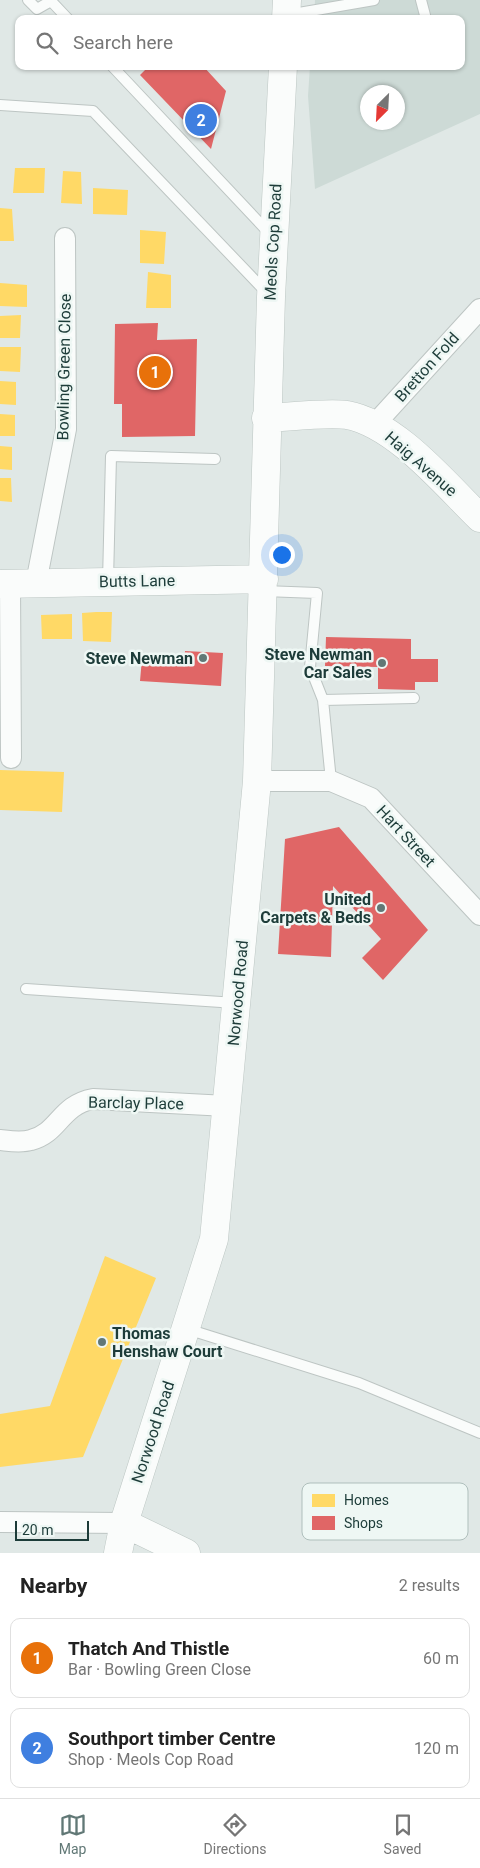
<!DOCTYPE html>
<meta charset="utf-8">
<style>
body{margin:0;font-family:Roboto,sans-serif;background:#f6f6f6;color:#222}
.compass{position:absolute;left:360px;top:85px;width:45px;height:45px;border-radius:50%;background:#fff;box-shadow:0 1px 4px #0004;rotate:204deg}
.scale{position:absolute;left:15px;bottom:12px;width:74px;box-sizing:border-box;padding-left:5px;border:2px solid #1d3c39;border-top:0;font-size:14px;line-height:18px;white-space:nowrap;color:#1d3c39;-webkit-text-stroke:4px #eef7f4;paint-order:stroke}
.you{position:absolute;left:281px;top:554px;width:18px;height:18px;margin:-12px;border:4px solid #fff;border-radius:50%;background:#1a73e8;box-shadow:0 0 0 8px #1a73e833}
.badge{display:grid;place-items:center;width:32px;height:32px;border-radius:50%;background:#617876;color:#fff;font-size:16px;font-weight:700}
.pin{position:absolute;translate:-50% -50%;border:2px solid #fff;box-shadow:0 1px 5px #0006}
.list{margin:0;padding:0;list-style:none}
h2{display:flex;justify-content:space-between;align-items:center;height:65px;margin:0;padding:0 20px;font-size:21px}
h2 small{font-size:16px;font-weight:400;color:#767676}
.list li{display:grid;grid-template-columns:32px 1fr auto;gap:15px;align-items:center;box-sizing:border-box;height:80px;margin:0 10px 10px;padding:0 10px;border:1px solid #e0e0e0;border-radius:10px}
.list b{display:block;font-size:19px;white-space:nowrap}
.list p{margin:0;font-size:16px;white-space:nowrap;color:#767676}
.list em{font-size:16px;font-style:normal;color:#767676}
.icon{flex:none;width:28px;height:28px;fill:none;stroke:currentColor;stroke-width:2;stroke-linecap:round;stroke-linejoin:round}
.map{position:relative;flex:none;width:480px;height:1553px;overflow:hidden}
.search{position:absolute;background:#fff;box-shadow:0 1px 4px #0004;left:15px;right:15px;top:15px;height:55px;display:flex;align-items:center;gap:12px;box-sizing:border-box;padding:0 18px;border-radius:10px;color:#767676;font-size:19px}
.sheet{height:245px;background:#fff}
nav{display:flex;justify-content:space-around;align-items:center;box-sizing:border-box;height:70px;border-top:1px solid #e0e0e0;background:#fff;font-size:14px;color:#767676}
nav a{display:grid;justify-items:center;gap:2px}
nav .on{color:#617876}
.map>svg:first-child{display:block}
</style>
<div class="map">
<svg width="480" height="1553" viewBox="0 0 480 1553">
<rect width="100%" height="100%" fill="#e0e8e6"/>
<path fill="#cddad6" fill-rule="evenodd" d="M315,0H480V114L315,189L308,96L310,66H461V19H314ZM368,92H398V122H368Z"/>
<path fill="#ffd966" d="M15,168H45L44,193H13Z
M63,171L81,172L82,204L61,203Z
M93,188L128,190L127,215L93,214Z
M0,208L12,209L14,241H0Z
M140,230L166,232L164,264L140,263Z
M148,272L171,275V308H146Z
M0,283L27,285V307L0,306Z
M21,315L20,338H0V316Z
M0,347H21L20,372L0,371Z
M0,381L16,382V405L0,404Z
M0,414L15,415V436H0Z
M0,446L12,447V470L0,469Z
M0,478H11L12,502L0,501Z
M96,612H112L111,642L83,641L82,613Z
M72,614V639H42L41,615Z
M0,770L64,772L62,812L0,810Z
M105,1256L156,1278L83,1457L0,1467V1414L50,1406Z"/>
<path fill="#e06666" d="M149,66H203L226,91L211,149L140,75Z
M158,323L157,340L197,339L195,436L122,437V404H114L115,324Z
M326,637L411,639V659H438V682H415V690L378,689V667L325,666Z
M185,651L223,653L221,686L140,681L142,658L184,661Z
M339,827L428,930L383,980L362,958L381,939L333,886L331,957L278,954L285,839Z"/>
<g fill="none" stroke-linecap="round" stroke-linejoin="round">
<g stroke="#bdc5c3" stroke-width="12">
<path id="lane" d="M28,0L37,9L51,1L68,19
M421,0L426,19
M287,15L374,0
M112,66L271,235
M0,105L93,111L267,293
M108,581L111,456L215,459
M264,591L317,593L310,667L323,700
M331,781L323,700L414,698
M26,989L236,1003
M187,1329L359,1383L480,1433"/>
</g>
<g stroke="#bdc5c3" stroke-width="22">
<path id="street" d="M375,424L480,309
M10,583L11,758
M36,583L66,429L65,238
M257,781H331L371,798L480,915
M0,1140C10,1141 21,1143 31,1140C59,1133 60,1105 93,1099L227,1106
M0,1522L124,1523"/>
</g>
<g stroke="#bcc6c3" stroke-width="29">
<path id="secondary" d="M286,19L287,0
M266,418C288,417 328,412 347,415C396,424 445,484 480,518
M0,584L264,579
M124,1523L186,1553
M118,1553L124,1523L214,1239L257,781L271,297L283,66"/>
</g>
<use href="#lane" stroke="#fafcfb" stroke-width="10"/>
<use href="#street" stroke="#fafcfb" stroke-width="20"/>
<use href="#secondary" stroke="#fafcfb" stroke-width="28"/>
</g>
<g fill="#617876" stroke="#eef7f4" stroke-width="2">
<circle cx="203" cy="658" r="5"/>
<circle cx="382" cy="663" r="5"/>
<circle cx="381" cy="908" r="5"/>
<circle cx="102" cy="1342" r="5"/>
</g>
<g text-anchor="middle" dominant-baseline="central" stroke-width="5" stroke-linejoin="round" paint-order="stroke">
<g font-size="16" fill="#1d3c39" stroke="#eef7f4">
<text transform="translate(273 242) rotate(-87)">Meols Cop Road</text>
<text transform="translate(64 367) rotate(-89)">Bowling Green Close</text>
<text transform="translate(427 367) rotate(-48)">Bretton Fold</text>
<text transform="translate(421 464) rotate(41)">Haig Avenue</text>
<text transform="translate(137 581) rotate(-1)">Butts Lane</text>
<text transform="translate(406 836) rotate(47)">Hart Street</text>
<text transform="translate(238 993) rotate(-85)">Norwood Road</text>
<text transform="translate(136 1103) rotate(1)">Barclay Place</text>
<text transform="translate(153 1432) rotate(-72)">Norwood Road</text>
</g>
<g font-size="16" font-weight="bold" fill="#1d3c39" stroke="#eef7f4" text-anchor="end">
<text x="372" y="654">Steve Newman<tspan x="372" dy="18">Car Sales</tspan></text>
<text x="193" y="658">Steve Newman</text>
<text x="371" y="899">United<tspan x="371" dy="18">Carpets &amp; Beds</tspan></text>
<text x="112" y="1333" text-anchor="start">Thomas<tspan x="112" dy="18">Henshaw Court</tspan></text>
</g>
</g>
<rect x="302" y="1483" width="166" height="57" rx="8" fill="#eef7f4" stroke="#afbfbc" stroke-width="1"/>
<rect x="312" y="1494" width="23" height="13" fill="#ffd966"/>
<rect x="312" y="1516" width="23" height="14" fill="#e06666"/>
<g font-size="14" fill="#1d3c39">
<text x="344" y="1505">Homes</text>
<text x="344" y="1528">Shops</text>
</g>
</svg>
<svg class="compass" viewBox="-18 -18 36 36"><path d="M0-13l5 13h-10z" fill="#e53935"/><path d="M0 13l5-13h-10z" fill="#767676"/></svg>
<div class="scale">20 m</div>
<div class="you"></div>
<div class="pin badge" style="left:155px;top:372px;background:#e8710a">1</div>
<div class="pin badge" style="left:201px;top:120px;background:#3f7fe0">2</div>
<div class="search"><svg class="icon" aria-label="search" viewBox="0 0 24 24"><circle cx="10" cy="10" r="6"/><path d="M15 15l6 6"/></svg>Search here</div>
</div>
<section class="sheet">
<h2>Nearby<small>2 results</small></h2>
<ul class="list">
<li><span class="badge" style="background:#e8710a">1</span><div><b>Thatch And Thistle</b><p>Bar · Bowling Green Close</p></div><em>60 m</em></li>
<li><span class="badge" style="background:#3f7fe0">2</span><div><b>Southport timber Centre</b><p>Shop · Meols Cop Road</p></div><em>120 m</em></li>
</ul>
</section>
<nav>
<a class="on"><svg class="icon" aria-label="map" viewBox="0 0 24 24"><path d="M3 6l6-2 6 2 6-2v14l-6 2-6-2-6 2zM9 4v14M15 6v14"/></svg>Map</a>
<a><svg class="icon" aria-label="directions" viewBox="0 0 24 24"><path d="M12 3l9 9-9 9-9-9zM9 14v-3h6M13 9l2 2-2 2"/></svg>Directions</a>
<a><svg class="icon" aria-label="saved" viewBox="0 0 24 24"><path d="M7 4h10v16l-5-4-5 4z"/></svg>Saved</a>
</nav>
